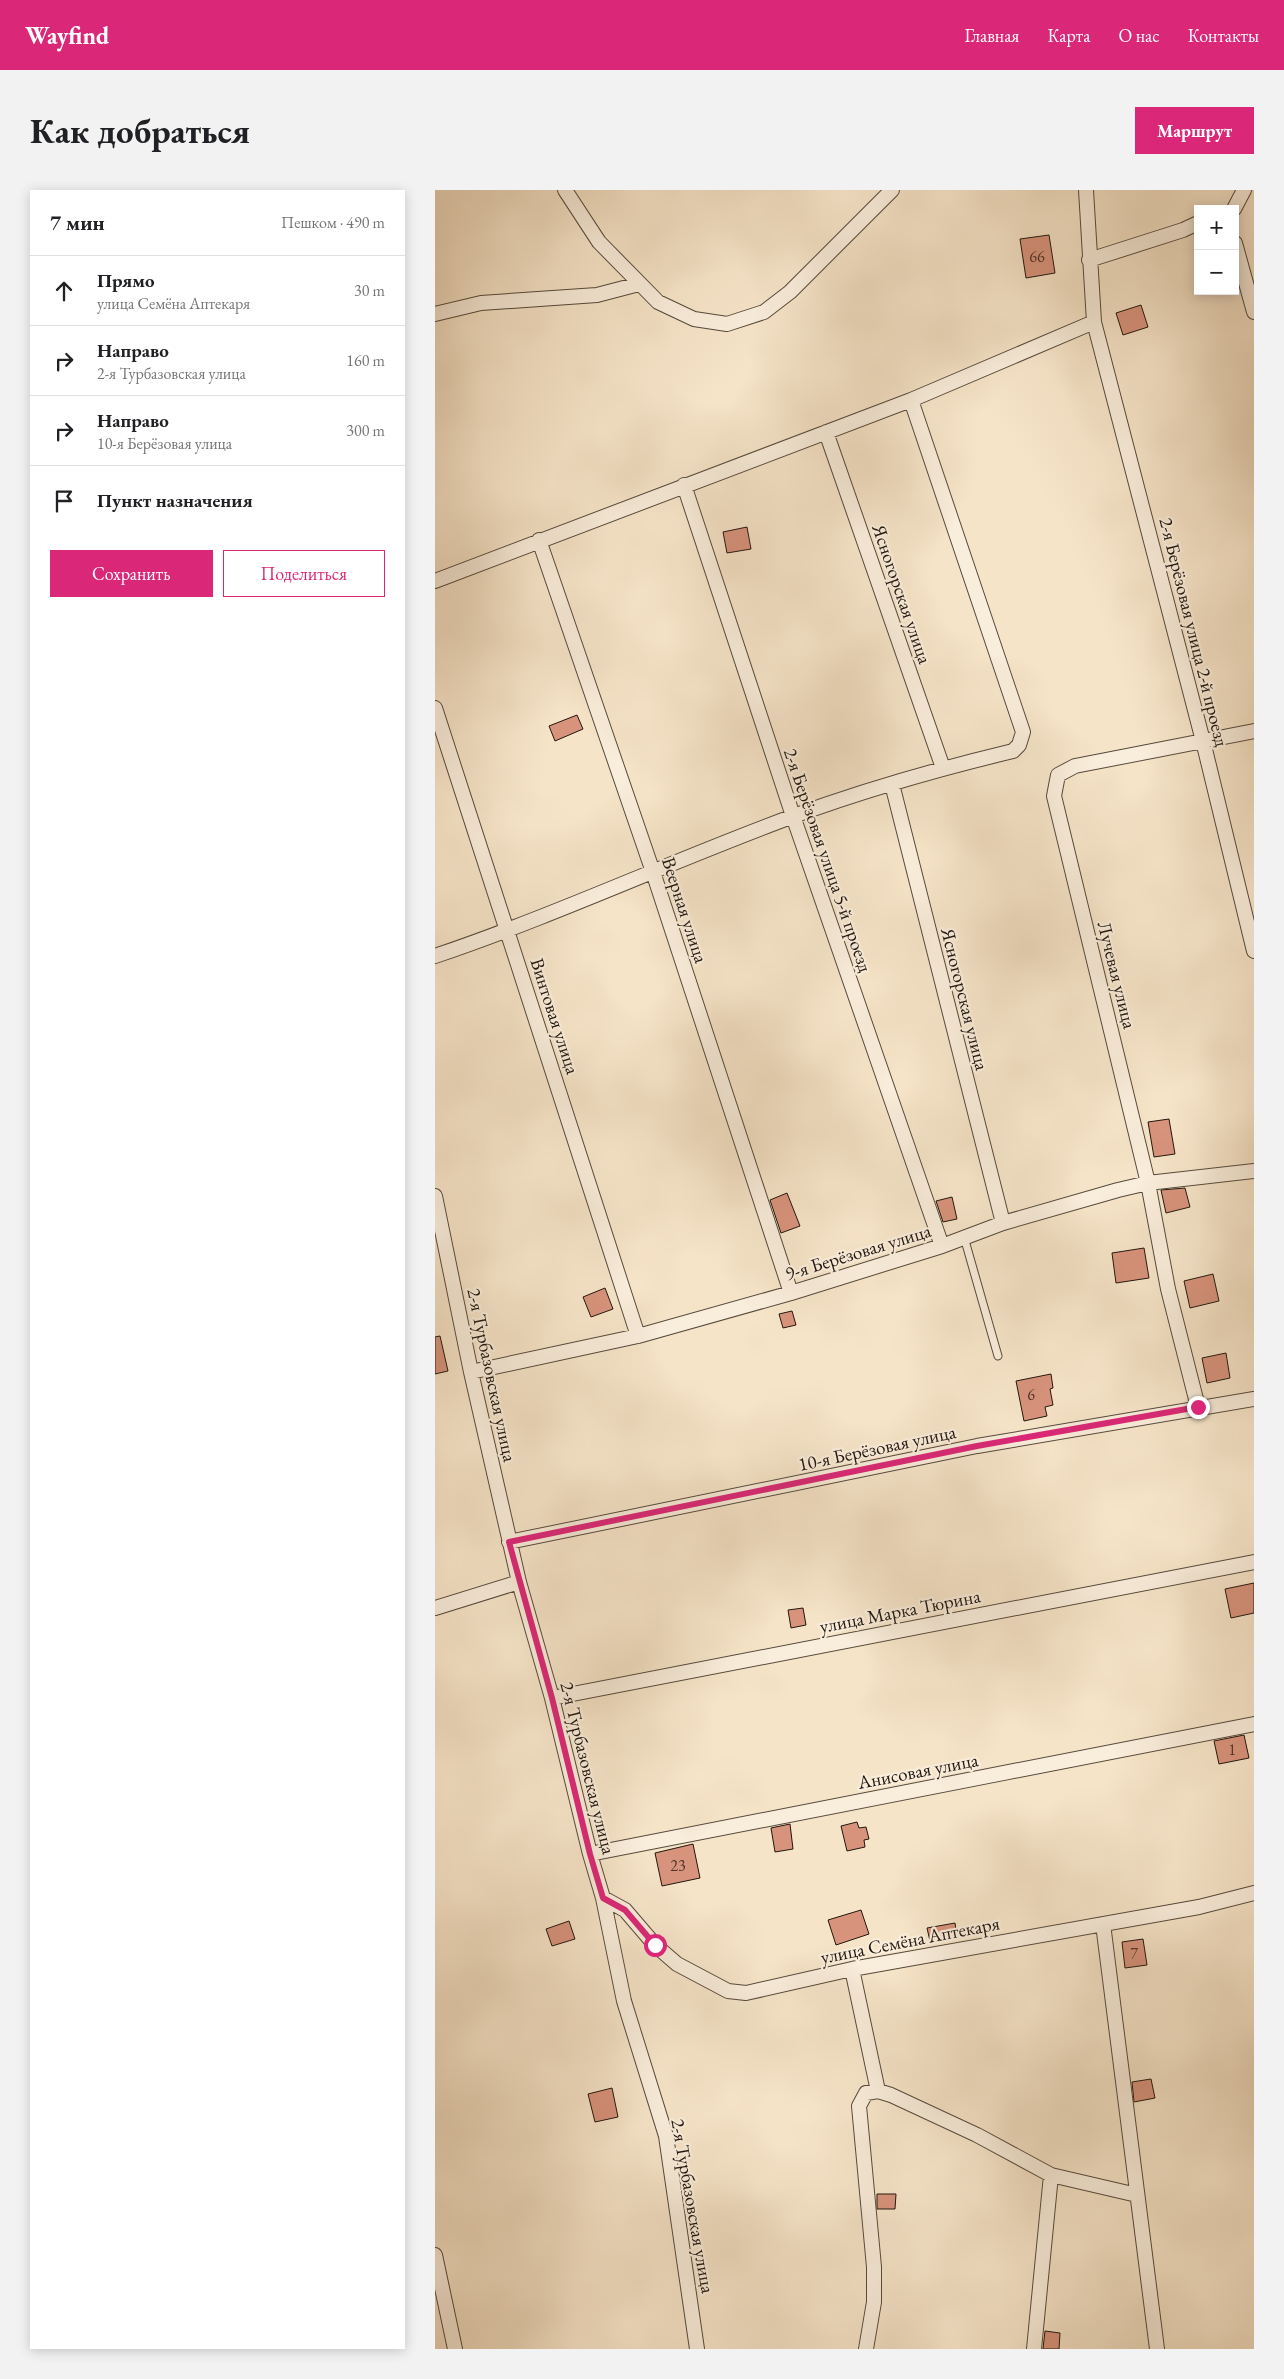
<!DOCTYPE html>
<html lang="ru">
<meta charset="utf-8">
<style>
body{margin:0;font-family:"EB Garamond",serif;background:#f2f2f2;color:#202124}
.controls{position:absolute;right:15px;top:15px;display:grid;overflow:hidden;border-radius:0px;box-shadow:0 2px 12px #0003}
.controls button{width:45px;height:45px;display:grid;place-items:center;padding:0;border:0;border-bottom:1px solid #e0e0e0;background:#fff;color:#202124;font:25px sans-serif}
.stop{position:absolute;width:15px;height:15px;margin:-11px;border:4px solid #db2777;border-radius:50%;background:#fff}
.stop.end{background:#db2777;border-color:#fff;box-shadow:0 1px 5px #0008}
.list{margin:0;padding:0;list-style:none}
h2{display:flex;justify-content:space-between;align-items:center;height:65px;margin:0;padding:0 20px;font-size:21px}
h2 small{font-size:16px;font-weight:400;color:#757577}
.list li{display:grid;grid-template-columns:32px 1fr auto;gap:15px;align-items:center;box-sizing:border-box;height:70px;padding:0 20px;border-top:1px solid #e0e0e0}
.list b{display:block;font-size:19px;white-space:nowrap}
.list p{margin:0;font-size:16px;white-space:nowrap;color:#757577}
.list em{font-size:16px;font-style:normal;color:#757577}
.actions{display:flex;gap:10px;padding:15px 20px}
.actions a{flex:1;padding:11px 0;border:1px solid #db2777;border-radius:0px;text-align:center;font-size:18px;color:#db2777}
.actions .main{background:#db2777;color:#fff}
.icon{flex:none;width:28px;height:28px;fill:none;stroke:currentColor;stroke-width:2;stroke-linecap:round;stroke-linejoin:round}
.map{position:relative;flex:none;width:819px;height:2159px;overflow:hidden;border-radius:0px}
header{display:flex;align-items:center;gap:30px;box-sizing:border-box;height:70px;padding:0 25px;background:#db2777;color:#fff}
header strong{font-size:24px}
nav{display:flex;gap:28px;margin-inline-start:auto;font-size:18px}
.intro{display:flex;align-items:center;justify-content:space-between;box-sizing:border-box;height:120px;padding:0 30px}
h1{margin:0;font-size:35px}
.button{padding:12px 22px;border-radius:0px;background:#db2777;color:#fff;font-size:18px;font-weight:700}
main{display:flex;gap:30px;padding:0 30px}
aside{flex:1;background:#fff;border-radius:0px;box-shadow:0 2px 12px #0003}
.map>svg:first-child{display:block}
</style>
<header>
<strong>Wayfind</strong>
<nav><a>Главная</a><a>Карта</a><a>О нас</a><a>Контакты</a></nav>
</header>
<div class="intro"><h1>Как добраться</h1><a class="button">Маршрут</a></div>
<main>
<aside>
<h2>7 мин<small>Пешком · 490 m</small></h2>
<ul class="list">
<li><svg class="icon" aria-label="ahead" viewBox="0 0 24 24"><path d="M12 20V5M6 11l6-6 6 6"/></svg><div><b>Прямо</b><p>улица Семёна Аптекаря</p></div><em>30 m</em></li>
<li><svg class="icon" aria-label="right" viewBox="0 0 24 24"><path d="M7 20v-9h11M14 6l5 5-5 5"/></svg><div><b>Направо</b><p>2-я Турбазовская улица</p></div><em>160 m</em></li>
<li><svg class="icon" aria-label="right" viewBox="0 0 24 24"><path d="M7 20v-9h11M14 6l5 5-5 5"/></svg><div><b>Направо</b><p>10-я Берёзовая улица</p></div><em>300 m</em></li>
<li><svg class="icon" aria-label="arrive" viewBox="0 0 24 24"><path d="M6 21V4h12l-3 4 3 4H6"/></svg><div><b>Пункт назначения</b></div></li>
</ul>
<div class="actions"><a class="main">Сохранить</a><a>Поделиться</a></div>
</aside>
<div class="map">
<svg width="819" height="2159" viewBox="0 0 819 2159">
<rect width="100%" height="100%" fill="#f6e4c8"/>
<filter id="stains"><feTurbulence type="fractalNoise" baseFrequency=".004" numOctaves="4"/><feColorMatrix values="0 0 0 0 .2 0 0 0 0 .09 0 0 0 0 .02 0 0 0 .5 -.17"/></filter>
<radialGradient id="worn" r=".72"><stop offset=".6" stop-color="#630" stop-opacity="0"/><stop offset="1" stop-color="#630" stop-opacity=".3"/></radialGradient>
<path fill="#d8937c" stroke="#20160e" d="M614,45L620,83L591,88L585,49Z
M706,115L713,137L688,145L681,123Z
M312,337L316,359L292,363L288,342Z
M142,525L148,539L120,551L114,536Z
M734,929L740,964L719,967L713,932Z
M750,998L755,1017L731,1023L726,1000Z
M352,1003L365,1036L346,1043L335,1010Z
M517,1007L522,1029L508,1032L501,1011Z
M709,1058L714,1088L681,1093L677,1063Z
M778,1084L784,1111L755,1118L749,1091Z
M170,1098L178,1119L156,1127L148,1107Z
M357,1121L361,1135L348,1138L344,1124Z
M5,1146L13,1181L0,1184V1147Z
M791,1163L795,1188L772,1193L767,1168Z
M616,1184L618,1198L615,1199L618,1215L610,1217L612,1226L589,1231L581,1191Z
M819,1393V1423L796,1428L790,1399Z
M368,1418L371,1435L356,1438L353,1420Z
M809,1545L814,1568L784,1574L779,1551Z
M422,1632L424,1638L431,1637L434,1649L429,1650L430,1657L412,1661L406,1636Z
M355,1634L358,1659L340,1662L336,1638Z
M258,1654L265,1688L227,1696L220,1663Z
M426,1720L434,1744L401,1755L393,1730Z
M134,1731L140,1749L117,1756L111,1739Z
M520,1733L522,1746L495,1751L492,1738Z
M708,1749L712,1775L690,1778L687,1752Z
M716,1889L720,1908L699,1912L697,1892Z
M177,1898L183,1927L160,1932L153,1904Z
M442,2004H461L460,2019H442Z
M610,2141L625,2143L624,2159H608Z"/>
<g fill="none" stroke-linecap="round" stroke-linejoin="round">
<g stroke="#564a3c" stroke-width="9">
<path id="service" d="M529,1047L563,1166"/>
</g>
<g stroke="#564a3c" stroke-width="16">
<path id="minor" d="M130,0L164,52L223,112L259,129L292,134L329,122L355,102L457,0
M651,0L659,132L768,551L819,761
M799,19L809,0
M800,53L819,122
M654,70L748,40L763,33
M0,124L46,113L162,105L204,94
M391,242L508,578
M249,295L358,626L507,1056
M104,350L218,682L356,1103
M0,391L476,210L659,132
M0,518L203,1146
M457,594L568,1033
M0,766C121,725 237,671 356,627C429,600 503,579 578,561L584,555L588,542L476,210
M0,1006L36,1182L84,1392L117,1508L155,1664L168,1708L189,1811L231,1946L262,2159
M36,1182L203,1146L356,1103L507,1056L568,1033L683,1000L713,993L819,981
M763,1217L733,1099L713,993L619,606L623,585L640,576L819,541
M74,1352L542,1256L819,1209
M0,1418L84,1392
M117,1508L819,1372
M155,1664L819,1534
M168,1708L190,1720L220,1755L242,1774L293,1801L311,1803L417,1779L764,1717L819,1703
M668,1734L722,2159
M417,1779L443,1901
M0,2065L20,2159
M431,2159L439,2112V2077L424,1916L431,1903L443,1901L456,1905L542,1945L616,1985
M599,2159L616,1985L702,2005"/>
</g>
<use href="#service" stroke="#f9eddb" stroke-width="7"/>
<use href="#minor" stroke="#f9eddb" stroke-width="14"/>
</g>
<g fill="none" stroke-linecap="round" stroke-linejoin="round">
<path stroke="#db2777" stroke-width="6" d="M220,1755L190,1720L168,1708L155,1664L117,1508L74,1352L542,1256L763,1217"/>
</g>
<g text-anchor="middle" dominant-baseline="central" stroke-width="4.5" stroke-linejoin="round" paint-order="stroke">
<g font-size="16" fill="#4e352a">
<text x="602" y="66">66</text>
<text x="596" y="1204">6</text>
<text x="797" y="1559">1</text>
<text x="243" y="1675">23</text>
<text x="699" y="1763">7</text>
</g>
<g font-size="19" fill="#20160e" stroke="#f9eddb">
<text transform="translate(467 404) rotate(71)">Ясногорская улица</text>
<text transform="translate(759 442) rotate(76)">2-я Берёзовая улица 2-й проезд</text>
<text transform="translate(393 670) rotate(71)">2-я Берёзовая улица 5-й проезд</text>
<text transform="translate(250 720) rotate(72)">Веерная улица</text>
<text transform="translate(682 785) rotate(76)">Лучевая улица</text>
<text transform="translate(530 809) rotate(76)">Ясногорская улица</text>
<text transform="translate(120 826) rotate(72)">Винтовая улица</text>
<text transform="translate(423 1062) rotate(-17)">9-я Берёзовая улица</text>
<text transform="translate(57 1185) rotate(78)">2-я Турбазовская улица</text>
<text transform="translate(442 1258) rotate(-12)">10-я Берёзовая улица</text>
<text transform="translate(465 1421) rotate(-11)">улица Марка Тюрина</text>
<text transform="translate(153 1578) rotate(76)">2-я Турбазовская улица</text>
<text transform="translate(483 1581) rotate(-11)">Анисовая улица</text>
<text transform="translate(475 1750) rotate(-11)">улица Семёна Аптекаря</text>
<text transform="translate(258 2016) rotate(80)">2-я Турбазовская улица</text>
</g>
</g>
<rect width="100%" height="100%" filter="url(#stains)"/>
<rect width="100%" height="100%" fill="url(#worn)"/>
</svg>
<div class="controls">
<button>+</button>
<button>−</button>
</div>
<div class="stop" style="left:220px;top:1755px"></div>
<div class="stop end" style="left:763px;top:1217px"></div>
</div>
</main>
